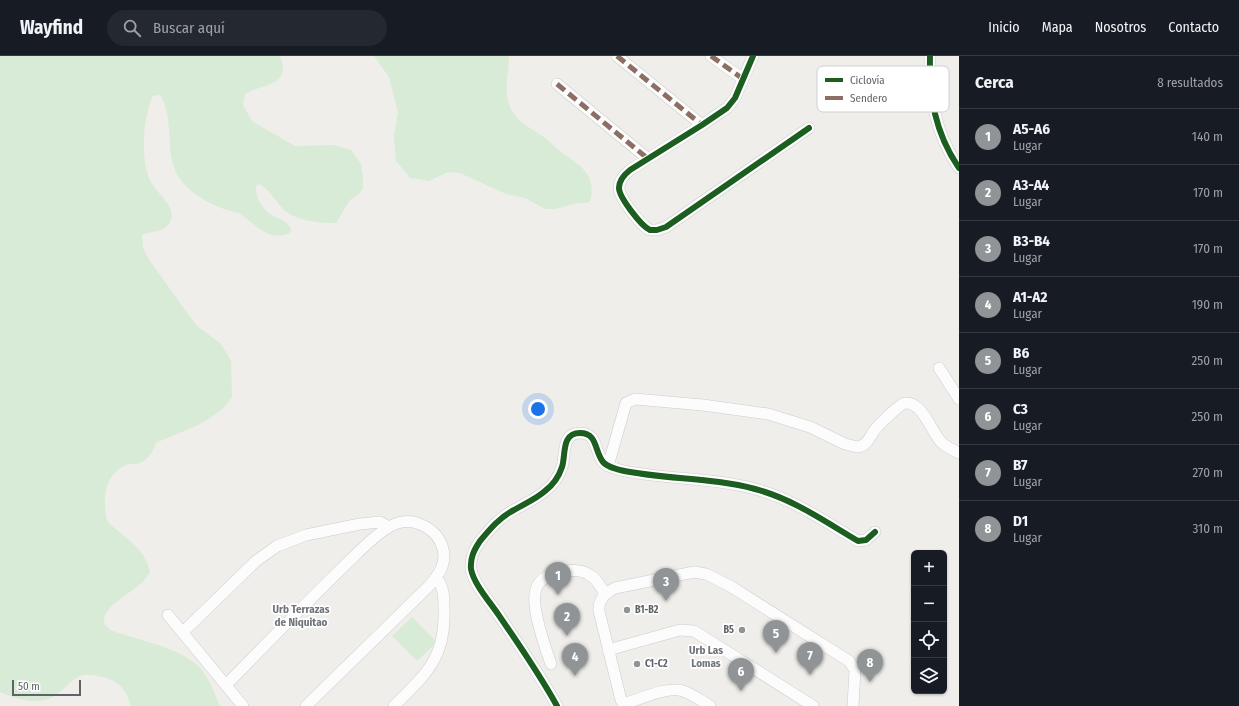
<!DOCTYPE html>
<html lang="es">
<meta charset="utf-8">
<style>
body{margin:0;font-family:"Fira Sans Condensed",sans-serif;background:#242831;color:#f1f3f6}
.controls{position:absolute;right:12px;bottom:12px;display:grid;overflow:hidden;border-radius:6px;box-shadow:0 1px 3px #0004}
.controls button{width:36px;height:36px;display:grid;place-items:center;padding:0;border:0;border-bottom:1px solid #363941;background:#171b24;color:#f1f3f6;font:20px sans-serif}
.scale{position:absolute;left:12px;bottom:10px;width:69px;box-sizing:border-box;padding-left:4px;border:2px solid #5f6368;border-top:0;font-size:11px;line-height:14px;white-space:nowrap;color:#5f6368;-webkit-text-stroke:3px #fff;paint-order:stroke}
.you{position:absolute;left:538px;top:353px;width:14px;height:14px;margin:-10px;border:3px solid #fff;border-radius:50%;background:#1a73e8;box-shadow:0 0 0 6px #1a73e833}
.badge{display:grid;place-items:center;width:26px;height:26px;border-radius:50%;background:#919496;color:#fff;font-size:13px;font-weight:700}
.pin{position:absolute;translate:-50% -33px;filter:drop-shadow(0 1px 2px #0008)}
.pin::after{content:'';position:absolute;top:21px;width:14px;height:12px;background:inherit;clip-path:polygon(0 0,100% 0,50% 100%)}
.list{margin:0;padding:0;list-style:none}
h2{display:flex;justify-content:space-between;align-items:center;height:52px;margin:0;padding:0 16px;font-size:17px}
h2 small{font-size:13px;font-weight:400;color:#9ea1a6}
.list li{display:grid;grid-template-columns:26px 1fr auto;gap:12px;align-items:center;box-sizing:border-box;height:56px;padding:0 16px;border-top:1px solid #363941}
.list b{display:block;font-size:15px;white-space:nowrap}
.list p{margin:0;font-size:13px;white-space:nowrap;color:#9ea1a6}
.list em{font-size:13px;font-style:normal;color:#9ea1a6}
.icon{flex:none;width:22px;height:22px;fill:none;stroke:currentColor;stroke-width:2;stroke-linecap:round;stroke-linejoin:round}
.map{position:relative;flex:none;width:959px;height:650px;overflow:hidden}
header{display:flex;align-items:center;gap:24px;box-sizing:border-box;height:56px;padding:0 20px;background:#171b24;border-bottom:1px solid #363941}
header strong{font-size:19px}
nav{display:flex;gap:22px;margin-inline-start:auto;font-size:14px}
.search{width:280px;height:36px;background:#242831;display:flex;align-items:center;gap:10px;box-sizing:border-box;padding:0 14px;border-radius:22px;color:#9ea1a6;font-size:15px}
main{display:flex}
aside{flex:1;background:#171b24}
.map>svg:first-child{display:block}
</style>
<header>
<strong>Wayfind</strong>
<div class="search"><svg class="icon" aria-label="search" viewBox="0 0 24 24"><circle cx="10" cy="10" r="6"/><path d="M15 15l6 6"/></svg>Buscar aquí</div>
<nav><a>Inicio</a><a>Mapa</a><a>Nosotros</a><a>Contacto</a></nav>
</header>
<main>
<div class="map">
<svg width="959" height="650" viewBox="0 0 959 650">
<rect width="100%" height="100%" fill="#efeeea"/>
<path fill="#d8ebd6" d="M0,0H280C292,30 264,27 245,38L243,49L252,65L295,90L334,89L351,94L361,108L363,120V132L359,138L350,144L336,167C320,167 295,165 283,153C275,144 270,134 259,128L256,130C255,140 263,155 272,159C281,164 286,164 291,173V176C271,187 258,171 243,160C237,155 229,155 221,152C209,147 196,140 187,131C159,105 178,68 160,39L153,40C143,61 140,102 150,124C156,138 181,152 168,169C163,176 150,175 142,179L143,192L150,205L188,258L197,270L220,287L228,299L231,305L232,341C216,366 182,375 156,387C153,396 147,406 136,408C132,408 128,408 124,410C103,420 103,446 107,465C123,481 145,491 150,516C147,521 143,527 138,530C127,539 86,561 113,575C138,584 182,592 200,612C210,623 214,637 220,650H131C126,632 117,623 98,620C93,619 85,618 80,620C67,626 59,642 45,644C30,647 14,642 0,636Z
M374,0H509C509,18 503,34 510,51C517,67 530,71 544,81C550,86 556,92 562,97C581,109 597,120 590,145L587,147H577L555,153H545L525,142L506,138L460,117L448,116L429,125L410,122L396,105L394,79L398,57L389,21Z
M412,561L437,586L417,605L392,580Z"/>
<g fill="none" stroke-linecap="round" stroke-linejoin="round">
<g stroke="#cbcccc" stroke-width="12">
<path id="minor" d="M617,0L702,69
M711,0L743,23
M753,0L735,42L727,52L702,69L630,114C625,118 619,124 619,132C619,141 641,170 650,174H657L666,171L809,72
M930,0C929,41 935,77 959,112
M557,28L647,102
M939,312L959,343
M608,410L626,347L635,343L703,349L768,358L810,371L845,388L857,391C867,390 869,382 874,375C878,369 900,348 905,347C922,345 931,375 941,386C946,391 953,394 959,397
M168,559L243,650
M183,576L256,505L277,490L306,479L360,468L380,466L389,471
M608,594L680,574L694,575L813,650
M551,608C545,591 530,549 536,533C541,516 574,510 588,518C596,522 601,530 605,539
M226,629C265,589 304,549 344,510C358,497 378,475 395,468C414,460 438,473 443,493C447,508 438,520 428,531L306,650
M624,648L621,644L599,555C598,543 606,537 615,532L694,516L706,518L730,530L849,605L855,614L853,650
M394,650C426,618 446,602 444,553C444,541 444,531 436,521
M557,650C540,619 520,590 500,561C491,547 474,529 471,513C470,502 474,494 480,485C490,473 500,461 514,454C524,448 536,443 545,435C553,429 559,420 562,411C566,399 561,377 580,377C598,377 594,395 603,406C607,411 614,412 620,414C665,424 711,421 755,433C793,443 824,465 858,485L866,484L875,476
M623,650L626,647C641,643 668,630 683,635C692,638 702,645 710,650"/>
</g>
<use href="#minor" stroke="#fdfcfc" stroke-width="11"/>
<path stroke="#8d6e63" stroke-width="5" stroke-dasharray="10 5" stroke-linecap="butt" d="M617,0L702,69
M711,0L743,23
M557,28L647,102"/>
<g stroke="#fff" stroke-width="8">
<path id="cycleway" d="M753,0L735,42L727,52L702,69L630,114C625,118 619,124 619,132C619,141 641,170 650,174H657L666,171L809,72
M930,0C929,41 935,77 959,112
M557,650C540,619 520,590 500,561C491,547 474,529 471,513C470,502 474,494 480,485C490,473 500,461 514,454C524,448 536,443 545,435C553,429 559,420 562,411C566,399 561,377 580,377C598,377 594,395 603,406C607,411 614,412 620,414C665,424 711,421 755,433C793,443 824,465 858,485L866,484L875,476"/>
</g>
<use href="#cycleway" stroke="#1b5e20" stroke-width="6"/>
</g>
<g fill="#919496" stroke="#fff" stroke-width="1.5">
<circle cx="627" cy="554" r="4"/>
<circle cx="742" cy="574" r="4"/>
<circle cx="637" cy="608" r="4"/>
</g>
<g text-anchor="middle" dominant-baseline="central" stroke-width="3.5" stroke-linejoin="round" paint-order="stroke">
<g font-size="10" font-weight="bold" fill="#5f6368" stroke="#fff" text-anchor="start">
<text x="635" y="554">B1-B2</text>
<text x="734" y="574" text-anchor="end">B5</text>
<text x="645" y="608">C1-C2</text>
</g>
<g font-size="11" font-weight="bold" fill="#70757a" stroke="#fff">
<text x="301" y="553">Urb Terrazas<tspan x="301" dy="13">de Niquitao</tspan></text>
<text x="706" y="594">Urb Las<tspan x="706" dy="13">Lomas</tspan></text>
</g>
</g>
<rect x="817" y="10" width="132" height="46" rx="6" fill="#fff" stroke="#cfd0d2" stroke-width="1"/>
<rect x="825" y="22" width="18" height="4" fill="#1b5e20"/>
<rect x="825" y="40" width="18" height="4" fill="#8d6e63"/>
<g font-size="11" fill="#5f6368">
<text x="850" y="28">Ciclovía</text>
<text x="850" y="46">Sendero</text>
</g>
</svg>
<div class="controls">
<button>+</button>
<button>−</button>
<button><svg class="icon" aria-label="locate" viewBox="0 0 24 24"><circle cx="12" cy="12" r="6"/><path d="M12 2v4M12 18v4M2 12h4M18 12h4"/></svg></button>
<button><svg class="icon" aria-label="layers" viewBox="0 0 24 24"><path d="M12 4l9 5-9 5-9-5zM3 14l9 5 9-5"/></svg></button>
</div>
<div class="scale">50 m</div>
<div class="you"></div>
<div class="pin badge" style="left:558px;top:539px">1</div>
<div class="pin badge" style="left:567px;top:580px">2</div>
<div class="pin badge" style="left:666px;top:545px">3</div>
<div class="pin badge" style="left:575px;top:620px">4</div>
<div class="pin badge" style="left:776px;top:597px">5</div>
<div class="pin badge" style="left:741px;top:635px">6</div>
<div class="pin badge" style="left:810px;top:619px">7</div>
<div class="pin badge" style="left:870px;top:626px">8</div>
</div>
<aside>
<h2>Cerca<small>8 resultados</small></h2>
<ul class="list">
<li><span class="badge">1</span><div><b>A5-A6</b><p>Lugar</p></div><em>140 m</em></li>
<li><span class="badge">2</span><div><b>A3-A4</b><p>Lugar</p></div><em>170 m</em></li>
<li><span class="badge">3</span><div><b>B3-B4</b><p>Lugar</p></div><em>170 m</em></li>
<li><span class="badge">4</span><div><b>A1-A2</b><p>Lugar</p></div><em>190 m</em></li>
<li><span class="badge">5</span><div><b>B6</b><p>Lugar</p></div><em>250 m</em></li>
<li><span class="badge">6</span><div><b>C3</b><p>Lugar</p></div><em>250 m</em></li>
<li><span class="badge">7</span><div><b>B7</b><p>Lugar</p></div><em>270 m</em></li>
<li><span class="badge">8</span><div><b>D1</b><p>Lugar</p></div><em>310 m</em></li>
</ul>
</aside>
</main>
